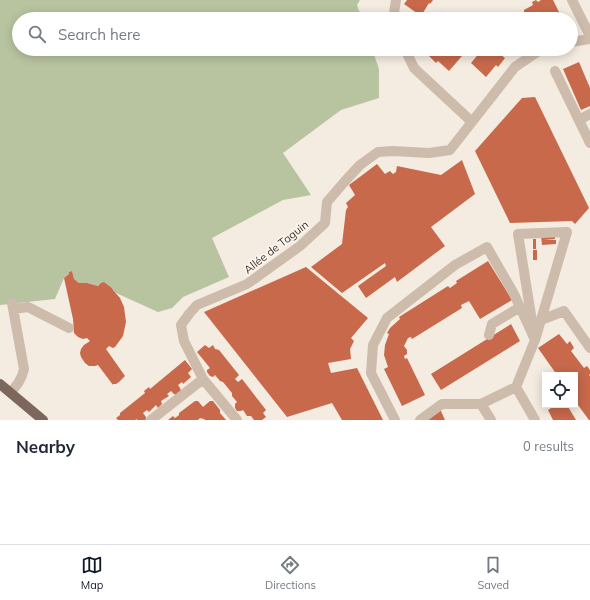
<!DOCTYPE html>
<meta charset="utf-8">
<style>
body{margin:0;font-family:Mulish,sans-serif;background:#f2f2f3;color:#1f2937}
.controls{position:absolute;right:12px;bottom:12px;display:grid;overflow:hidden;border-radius:0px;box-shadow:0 2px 10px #0003}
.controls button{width:36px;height:36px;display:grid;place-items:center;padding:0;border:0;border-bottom:1px solid #e0e1e3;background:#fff;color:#1f2937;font:20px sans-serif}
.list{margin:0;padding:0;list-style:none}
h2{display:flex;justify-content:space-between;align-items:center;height:52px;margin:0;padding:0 16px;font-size:17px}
h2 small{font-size:13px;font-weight:400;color:#747a83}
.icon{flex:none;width:22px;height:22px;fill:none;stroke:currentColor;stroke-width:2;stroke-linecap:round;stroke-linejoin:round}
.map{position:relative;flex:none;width:590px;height:420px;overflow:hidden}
.search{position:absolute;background:#fff;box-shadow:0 2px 10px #0003;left:12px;right:12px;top:12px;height:44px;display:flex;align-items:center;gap:10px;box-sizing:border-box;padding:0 14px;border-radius:22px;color:#747a83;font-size:15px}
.sheet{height:124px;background:#fff}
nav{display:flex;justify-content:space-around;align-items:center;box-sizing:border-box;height:56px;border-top:1px solid #e0e1e3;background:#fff;font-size:11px;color:#747a83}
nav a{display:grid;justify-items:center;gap:2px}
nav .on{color:#111827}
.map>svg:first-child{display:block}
</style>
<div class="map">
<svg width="590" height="420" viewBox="0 0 590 420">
<rect width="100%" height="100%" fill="#f4ebe1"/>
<path fill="#b8c4a0" d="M0,0H360L357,5L362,19H19V49H372L379,69V98L341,110L283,153L311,195L283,200L212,238L229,277L183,297L172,308L158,312L116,293L113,290L112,288L104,282L98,286L87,283H79L74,279L72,271L69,272V274L64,278L55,299L0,305Z"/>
<path fill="#c8694b" d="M407,0H433L430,4L429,3L421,16L404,4Z
M536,0L538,2L541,0H553L560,14L549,19H509L524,12V10L533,5L532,2Z
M427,49H454L462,56L449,71L438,61L436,63L428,55L430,52Z
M480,49H506L501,55L505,58L498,67L496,65L486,77L471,63L480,52L479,51Z
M579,62L590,88V106L581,110L563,69Z
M535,97L589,208L575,224L572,221L510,223L475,151L522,98Z
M462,160L475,194L431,227L445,246L397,282L395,277L366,298L358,286L386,266L385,263L342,293L311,267L342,244L346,210L348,207L346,203L355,195L349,185L377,164L385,174L390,171L393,174L396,172L397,166L441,175Z
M541,235H555V239L544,240H556V244L542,245Z
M533,239H536V249H533Z
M533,250H537V260H533Z
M488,261L512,300L480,319L469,301L461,305L462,308L412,339L411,337L408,338L404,346L407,350V354L404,356L405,359L407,358L425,395L402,406L384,369L388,367L384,355L385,345L389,334L387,333L390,328L400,319L399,317L448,286L450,288L457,283L456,281Z
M306,267L368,318L351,338L354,341L350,349L351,359L328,363L331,373L357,368L383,420H342L332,403L287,417L204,312Z
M72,271L74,279L79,283H87L98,286L101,283L104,282L112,288L113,290L120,298L124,307L126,322L123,336L115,347L113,348L109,346L106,349L125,376L119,382L116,384H113V385L98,365L95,366H89L85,363L81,357L80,353L81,349L84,345L90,341L87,338L83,339L78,337L74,333L73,319L64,278L69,274V272Z
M511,324L520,341L441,390L431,374Z
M559,334L567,344L570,341L574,348L571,351L584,368L587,366L590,370V374L589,375L590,376V420H589L575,401V375H557L538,348Z
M205,345L209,348L213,345L215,349L219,350L239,375L235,379L238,382L242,379L266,410L263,413L266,417L262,420H254L251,416H247L243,410L241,411H237L235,408V404L237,402L232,396V393L223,382L220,381L215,375L213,377L210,376L207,372V370L210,368L197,352Z
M185,360L192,369L188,373L191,377L183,384L182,382L178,385L180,388L181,391L176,395L174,394L171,391L167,394L169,396L161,401L162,404L158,408L156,405L149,412L147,410L143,413L146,417V419L145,420H137V419L135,420H118L116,418L120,415V413L145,393L144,391L149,387L150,389Z
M195,401H198L203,407L210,401H213L220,410V413L226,420H205L204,419L200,418L198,420H168L173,416L175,418L179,415V413Z
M556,405H567L576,420H553L548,410Z
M440,409L445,420H418Z"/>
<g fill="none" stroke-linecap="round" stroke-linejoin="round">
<path stroke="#cdbbac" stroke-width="10" d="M572,0L590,36
M396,19L394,13L396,0
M571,42L590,39
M405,49L414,68L472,122
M555,71L590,143
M579,120L590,114
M567,232L535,340L518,234Z
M13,309L28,307L69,328
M541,320L564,311L590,348
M489,335L492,324L520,307
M516,387L535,420
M11,392C17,385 22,379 24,369L12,303
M151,420L203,379
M237,420L203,379L184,341L181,325L189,314L197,305L247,284L300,246L325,223L327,202L346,180L360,165L378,152L393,151L429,153L450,150L515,67L537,52L544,49
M395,420L371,373L373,345L387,318L455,265L487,247L514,294L535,340L516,387L481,404L491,420
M420,420L442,404H481"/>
<path stroke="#7d675c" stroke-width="10" d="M0,384L43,420"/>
</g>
<g text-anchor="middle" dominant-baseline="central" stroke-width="3.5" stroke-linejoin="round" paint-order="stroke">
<g font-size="11" fill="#3b302b" stroke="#fbf5ee">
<text transform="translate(276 247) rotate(-38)">Allée de Taguin</text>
</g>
</g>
</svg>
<div class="controls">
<button><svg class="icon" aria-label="locate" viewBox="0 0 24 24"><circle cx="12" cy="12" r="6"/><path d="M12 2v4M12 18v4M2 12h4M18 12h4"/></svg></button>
</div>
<div class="search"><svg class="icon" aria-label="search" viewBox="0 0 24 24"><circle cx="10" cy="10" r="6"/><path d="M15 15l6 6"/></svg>Search here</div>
</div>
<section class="sheet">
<h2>Nearby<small>0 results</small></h2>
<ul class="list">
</ul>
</section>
<nav>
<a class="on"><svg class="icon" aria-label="map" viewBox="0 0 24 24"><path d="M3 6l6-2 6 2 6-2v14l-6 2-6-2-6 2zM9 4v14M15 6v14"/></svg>Map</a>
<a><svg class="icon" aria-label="directions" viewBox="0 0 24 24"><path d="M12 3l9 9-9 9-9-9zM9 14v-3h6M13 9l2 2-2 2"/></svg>Directions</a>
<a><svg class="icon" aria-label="saved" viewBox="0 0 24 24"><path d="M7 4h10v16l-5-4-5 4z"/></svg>Saved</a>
</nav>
